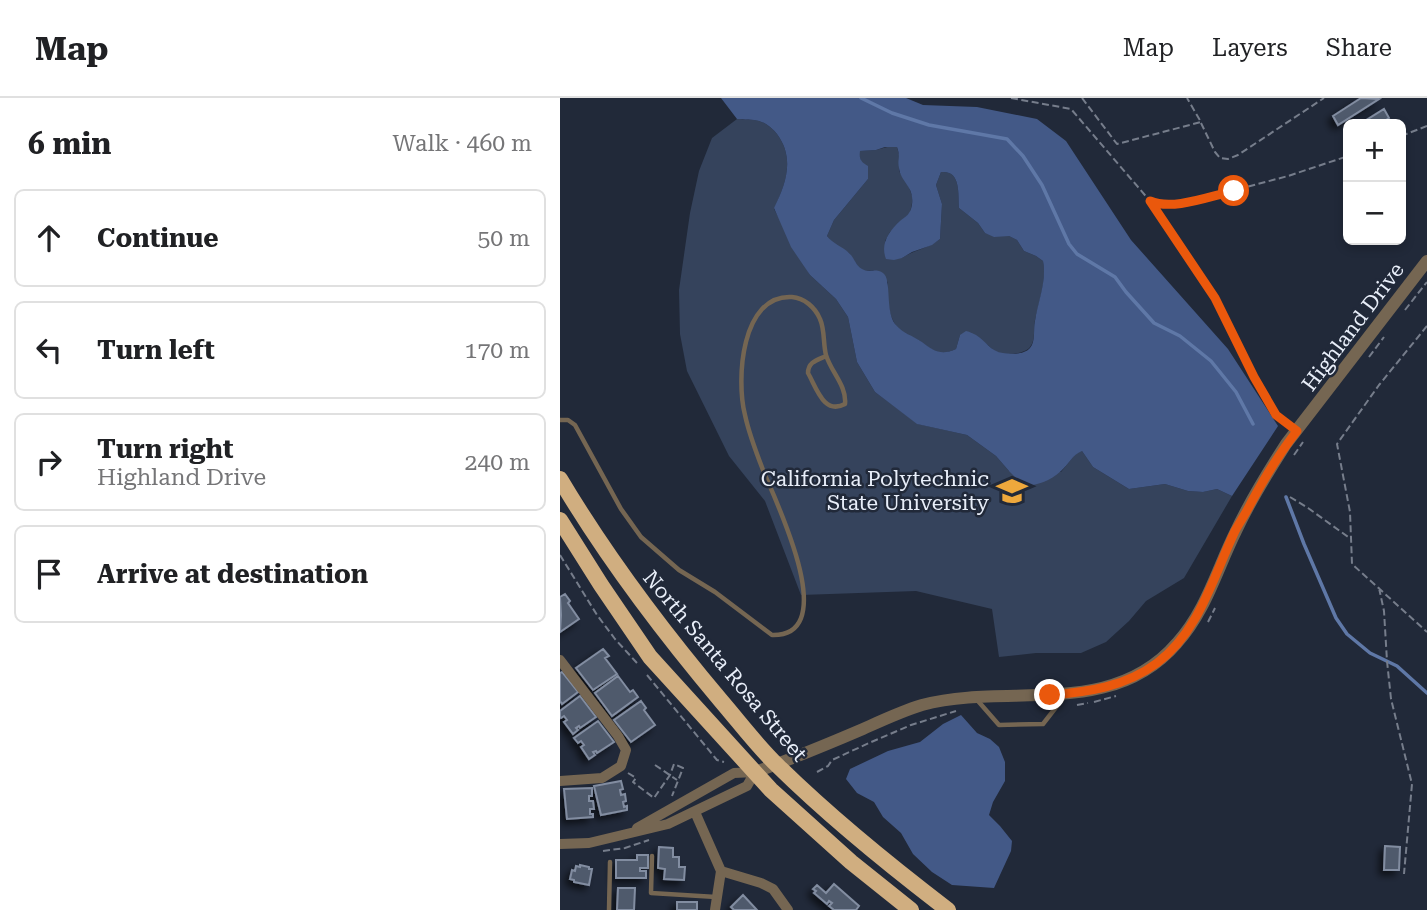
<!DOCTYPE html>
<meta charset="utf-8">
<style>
body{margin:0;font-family:"Roboto Serif",serif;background:#f6f6f6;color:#202124}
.controls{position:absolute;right:21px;top:21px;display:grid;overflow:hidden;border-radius:10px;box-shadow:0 4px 10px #0003}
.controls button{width:63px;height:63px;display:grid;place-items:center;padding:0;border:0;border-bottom:2px solid #e0e0e0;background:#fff;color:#202124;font:35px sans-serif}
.stop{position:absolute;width:21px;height:21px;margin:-16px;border:5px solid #ea580c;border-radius:50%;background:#fff}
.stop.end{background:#ea580c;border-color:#fff;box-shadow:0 2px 7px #0008}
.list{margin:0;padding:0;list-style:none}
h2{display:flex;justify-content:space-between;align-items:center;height:91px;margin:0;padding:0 28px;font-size:30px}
h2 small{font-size:23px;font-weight:400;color:#757577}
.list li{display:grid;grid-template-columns:46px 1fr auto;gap:21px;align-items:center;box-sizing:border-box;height:98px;margin:0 14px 14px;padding:0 14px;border:2px solid #e0e0e0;border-radius:10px}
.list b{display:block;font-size:26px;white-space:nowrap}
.list p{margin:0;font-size:23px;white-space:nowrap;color:#757577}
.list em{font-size:23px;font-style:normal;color:#757577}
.icon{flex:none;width:38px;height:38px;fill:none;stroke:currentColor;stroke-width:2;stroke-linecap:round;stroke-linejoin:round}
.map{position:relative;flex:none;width:867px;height:812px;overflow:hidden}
header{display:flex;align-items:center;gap:42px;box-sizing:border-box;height:98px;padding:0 35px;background:#fff;border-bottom:2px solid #e0e0e0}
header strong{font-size:33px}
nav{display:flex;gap:38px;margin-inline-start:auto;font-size:24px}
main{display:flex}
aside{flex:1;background:#fff}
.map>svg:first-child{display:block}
</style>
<header>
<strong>Map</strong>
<nav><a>Map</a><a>Layers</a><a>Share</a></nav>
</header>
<main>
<aside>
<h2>6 min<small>Walk · 460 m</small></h2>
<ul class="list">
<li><svg class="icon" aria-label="ahead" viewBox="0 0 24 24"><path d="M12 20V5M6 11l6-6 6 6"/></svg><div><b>Continue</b></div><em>50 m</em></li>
<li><svg class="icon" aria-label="left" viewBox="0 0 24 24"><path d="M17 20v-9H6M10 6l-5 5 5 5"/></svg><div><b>Turn left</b></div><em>170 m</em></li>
<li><svg class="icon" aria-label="right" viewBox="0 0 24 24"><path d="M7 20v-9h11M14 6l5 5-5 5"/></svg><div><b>Turn right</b><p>Highland Drive</p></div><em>240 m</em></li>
<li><svg class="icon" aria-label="arrive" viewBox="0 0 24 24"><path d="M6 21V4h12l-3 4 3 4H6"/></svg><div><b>Arrive at destination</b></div></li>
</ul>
</aside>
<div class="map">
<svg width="867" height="812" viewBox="0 0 867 812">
<defs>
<filter id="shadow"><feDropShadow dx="-4.5" dy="4.5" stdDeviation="3.5" flood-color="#0009"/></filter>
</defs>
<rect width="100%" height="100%" fill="#212939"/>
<path fill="#35435c" d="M177,21C184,22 193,21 199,23C206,25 213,31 217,36C235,60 226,86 214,111L250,177L276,201L288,219L297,264L315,294L358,326L407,337L436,358L449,373L501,374L517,354L522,353L533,369L569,391L605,386L628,393L643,394L657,391L672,398L624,480L586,503L569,523L546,544L521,555H476L439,559L432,511L356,493L241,497L205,403L169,358L127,273L120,236L119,192L130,115L139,73L152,40Z
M331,48L337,49L340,60L339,73L348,87L353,100L350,115L330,134L325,143L342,160C354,152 369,150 380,141L382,106L376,87L381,74C401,72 398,95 399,110L418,125L425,135L449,138L457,142L464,153L476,158L483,163C487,182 479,203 475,222C473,231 476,242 470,249C465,256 447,257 439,255C432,253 428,245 421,243C414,240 407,239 400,237L396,251C378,259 374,253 360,243C355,240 350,239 345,236C328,226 327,201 328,184L313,172L305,173L300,171L289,155L273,146L267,138L274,122L308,81C305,72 299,62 299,53L316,52Z"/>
<path fill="#435987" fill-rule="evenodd" d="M161,0H346L363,7L417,9L477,21L506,43L571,142L668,251L718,328L672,398L657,391L643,394L628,393L605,386L569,391L533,369L522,353C512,357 509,366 501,373C490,383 478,387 464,388L449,373L436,358L407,337L357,326L315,294L297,264L288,219L276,201L250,177L231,149L214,110C226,86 235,60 217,36C213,31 206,25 199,23C193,21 184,22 177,21ZM325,49H337C341,60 337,61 339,70C341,86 357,89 351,111C349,117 345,119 340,123C329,133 320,146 326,161L334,162L342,160L352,154L372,147L380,141L382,106L376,87L381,74C401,72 398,95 399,110L418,125L425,135L434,139L449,138L457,142L464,153L476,158L483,163C487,183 478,203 475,223C473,231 476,243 470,250C464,257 451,256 443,255C431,254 426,243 416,237C414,236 408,233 406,233L400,237L396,251C381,258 374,253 362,244C352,237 343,236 335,226C325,212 332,181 323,175C317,170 308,175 302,171C296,168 294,159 289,155C282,148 273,146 267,138L274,122L308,81V68C301,64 299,61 300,53L316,52Z
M401,617L417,635L430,641L439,649L445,664V683L433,704L429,717L440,728L452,743L451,753L434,790L392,787L372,774L353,756L341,735L323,719L314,704L297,695L286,681L290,671L328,653L360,644L383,626Z"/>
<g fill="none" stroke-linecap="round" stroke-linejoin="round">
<path stroke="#5f78a7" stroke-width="3.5" d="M301,0L332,15L369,27L447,41L463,58L482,87L509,146L517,156L555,179L566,194L594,225L620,238L651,263L676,294L693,326
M726,399L744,446L776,520L787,536L810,555L837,568L867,595"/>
</g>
<path fill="#505a6c" stroke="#828da1" stroke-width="2" filter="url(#shadow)" d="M801,0L819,1L778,27L773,18Z
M824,11L829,20L820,26H800Z
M5,496L10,503L8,505L19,521L0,534L1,517L0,499Z
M43,551L49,558L45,560L57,576L33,592L16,570Z
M2,574L18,594L2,606L0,603V575Z
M58,578L70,594L73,592L78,599L52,618L35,595Z
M20,598L36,619L20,630L19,628L16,630L18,632L13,636L4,624L7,622L4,618L1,620L0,619V613Z
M81,603L86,610L84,612L95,627L71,644L54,622Z
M38,623L54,644L37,655L36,653L33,654L35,657L29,661L21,649L24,647L21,643L18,645L14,640Z
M61,683L63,691L60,692L61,697L65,696L66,703L63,704L64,709L67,708V712L41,717L34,688Z
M32,690V698H29V703H33L34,711H30V716H33V719L7,721L4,691Z
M825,748L840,749L839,772H824Z
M99,749L113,750V759H119V769H125L124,782L104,781L105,771L98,770Z
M77,757H88V770H80V773H86V780H56V762H77Z
M20,767L29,769V771H32L29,787L14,784V782L10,781L12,772L15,773L16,768L20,769Z
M274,786L299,808L296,812H274L269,808L272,805L269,803L267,806L254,795L256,793L253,791L257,787L266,795Z
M58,790H75L74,812H57Z
M183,797L197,812H174L171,809Z
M117,804H137V812H117Z"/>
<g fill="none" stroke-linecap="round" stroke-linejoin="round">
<path stroke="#767d8b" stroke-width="2" stroke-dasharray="7 3.5" stroke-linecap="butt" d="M451,0L511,11L590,103L595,105L618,107L728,78L788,58
M522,0L557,46L641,24L627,0
M641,25L655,54L660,60L668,61L678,57L764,0
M841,38L867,28
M592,106L655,200L694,279L709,305L717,317L728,326
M845,212L867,184
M867,228L819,287L777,346L790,414L792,466L867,534
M809,259L824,239
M734,357L743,344
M730,399L748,410L791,441
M0,457L37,517L55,541L77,565
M819,490L824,513L827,563L831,601L852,686L844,776
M648,524L655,510
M87,577L157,662L164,664
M534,604L556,598
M517,607L528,605
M95,667L117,682
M257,674L268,668L272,662L309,645L351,627L396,613
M68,675L76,680L73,684L94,700L110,677L114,666L123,670L112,698
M43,753L65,750L89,742"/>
<path stroke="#756652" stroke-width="4.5" d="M0,322H8L15,327L61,411L81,439L119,472L155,494L212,537C283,539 215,402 203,372C196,354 189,336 185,317C176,282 181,196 232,199C244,200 255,209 260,221C265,232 263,246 266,257C271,274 287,288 285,306C264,317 257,291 248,275C248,264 257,262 266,258
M418,603L439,627L483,626L504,599
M92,758L91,795L156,799
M49,812L50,764"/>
<path stroke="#756652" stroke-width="10" d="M0,562L58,638L66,652L61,668L42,680L0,683
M135,714L161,773L155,812
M77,730L174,675L195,674
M0,746L29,745L108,726L187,688L195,674
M161,773L201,785L213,791L228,812"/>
<path stroke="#756652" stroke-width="12" d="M195,674C232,661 268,646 303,631C323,622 342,613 362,607C448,584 551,622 617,545C646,513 657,471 676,433C690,403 708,374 726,346L867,163"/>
<path stroke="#d0ae80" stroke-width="16" d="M0,381C47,460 103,534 162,604C180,625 198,649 218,668C271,720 329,767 388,812
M0,422L41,487L90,559L211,692L291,764L351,812"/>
</g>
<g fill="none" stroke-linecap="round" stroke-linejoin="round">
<path stroke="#ea580c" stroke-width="9" d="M490,597C528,594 565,589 597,565C639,534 653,479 675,433C680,424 686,415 691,405C705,379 718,357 737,333L716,317L694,279L655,200L590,103C613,113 650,98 674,93"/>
</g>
<defs>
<g id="university-bare" transform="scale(2.415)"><path d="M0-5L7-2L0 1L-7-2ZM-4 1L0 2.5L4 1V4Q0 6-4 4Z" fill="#eea83c" stroke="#212939" stroke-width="2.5" paint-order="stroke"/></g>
</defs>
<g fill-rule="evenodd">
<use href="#university-bare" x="452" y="393"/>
</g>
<g text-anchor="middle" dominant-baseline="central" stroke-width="5" stroke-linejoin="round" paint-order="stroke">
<g font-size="21" fill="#e8eef9" stroke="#212939">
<text transform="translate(793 229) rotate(-53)">Highland Drive</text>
<text transform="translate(165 568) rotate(50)">North Santa Rosa Street</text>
</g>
<g font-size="21" fill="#e8eef9" stroke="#212939" text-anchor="end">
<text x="429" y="381">California Polytechnic<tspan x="429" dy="24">State University</tspan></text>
</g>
</g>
</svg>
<div class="controls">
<button>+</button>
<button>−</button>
</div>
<div class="stop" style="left:674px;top:93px"></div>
<div class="stop end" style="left:490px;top:597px"></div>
</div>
</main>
